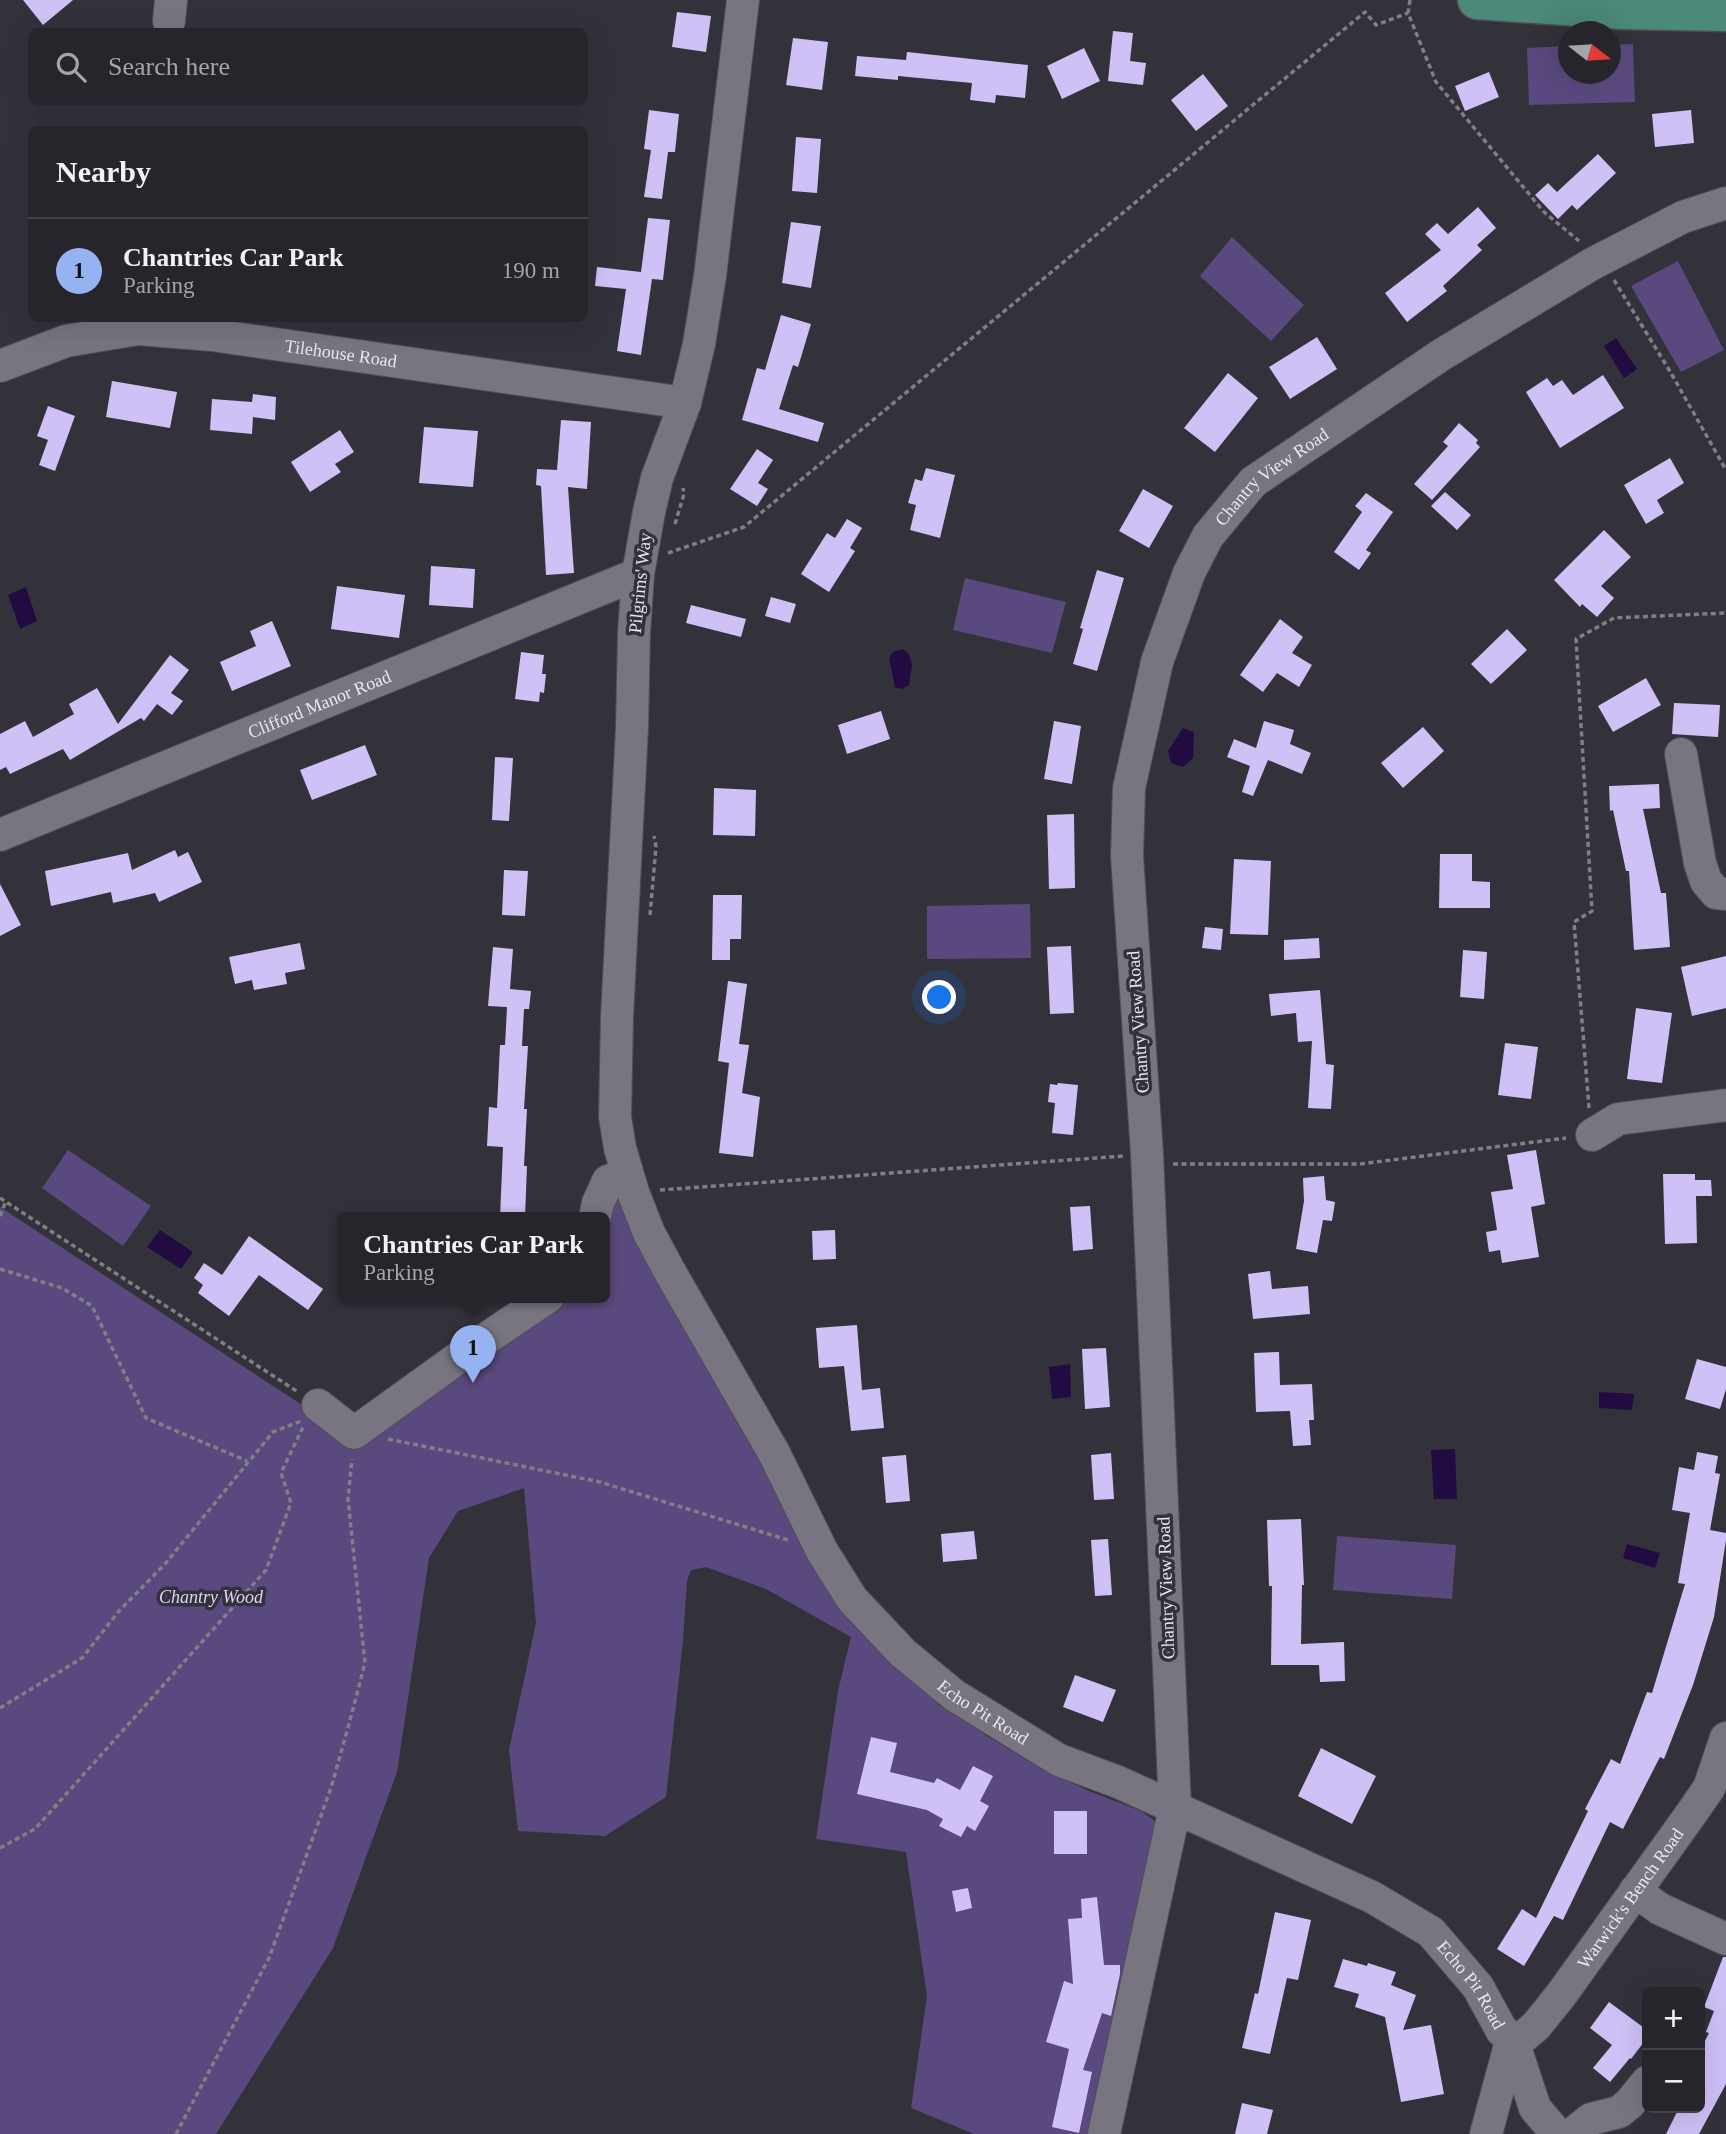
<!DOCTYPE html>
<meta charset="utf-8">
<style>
body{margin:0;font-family:"Times New Roman",serif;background:#2e2d34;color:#f1f3f6}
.controls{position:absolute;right:21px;bottom:21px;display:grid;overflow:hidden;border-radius:10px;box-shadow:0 7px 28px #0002}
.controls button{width:63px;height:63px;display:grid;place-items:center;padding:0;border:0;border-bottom:2px solid #424248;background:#26252c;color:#f1f3f6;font:35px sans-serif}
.compass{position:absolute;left:1558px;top:21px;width:63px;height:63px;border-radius:50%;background:#26252c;box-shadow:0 7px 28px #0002;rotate:107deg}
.you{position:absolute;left:940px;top:998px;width:24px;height:24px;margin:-18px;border:5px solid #fff;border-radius:50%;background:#1a73e8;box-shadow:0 0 0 10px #1a73e833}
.badge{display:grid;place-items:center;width:46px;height:46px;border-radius:50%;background:#95b2f1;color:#111;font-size:23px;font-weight:700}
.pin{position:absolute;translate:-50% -58px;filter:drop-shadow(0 2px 4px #0008)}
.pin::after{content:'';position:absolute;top:37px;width:24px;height:21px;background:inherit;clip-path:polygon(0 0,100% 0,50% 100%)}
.popup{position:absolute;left:337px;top:1212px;width:273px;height:91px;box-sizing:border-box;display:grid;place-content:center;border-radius:10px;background:#26252c;filter:drop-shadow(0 2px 5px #0005);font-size:23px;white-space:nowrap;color:#a4a5a9}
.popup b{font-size:26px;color:#f1f3f6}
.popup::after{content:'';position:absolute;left:50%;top:100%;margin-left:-14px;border:14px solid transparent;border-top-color:#26252c}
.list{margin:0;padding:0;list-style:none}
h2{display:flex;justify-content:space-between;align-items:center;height:91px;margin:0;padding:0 28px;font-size:30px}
h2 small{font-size:23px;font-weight:400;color:#a4a5a9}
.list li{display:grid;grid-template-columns:46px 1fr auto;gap:21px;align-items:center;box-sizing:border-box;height:105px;padding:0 28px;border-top:2px solid #424248}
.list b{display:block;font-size:26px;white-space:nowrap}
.list p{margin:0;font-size:23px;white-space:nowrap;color:#a4a5a9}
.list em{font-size:23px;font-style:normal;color:#a4a5a9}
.icon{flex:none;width:38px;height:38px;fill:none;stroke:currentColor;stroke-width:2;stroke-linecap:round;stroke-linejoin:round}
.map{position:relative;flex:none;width:1726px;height:2134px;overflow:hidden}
.search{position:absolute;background:#26252c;box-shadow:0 7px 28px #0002;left:28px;top:28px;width:560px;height:77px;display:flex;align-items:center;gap:18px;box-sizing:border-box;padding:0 24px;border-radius:10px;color:#a4a5a9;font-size:26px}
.panel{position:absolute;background:#26252c;box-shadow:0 7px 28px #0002;left:28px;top:126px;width:560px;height:196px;border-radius:10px}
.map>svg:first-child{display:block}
</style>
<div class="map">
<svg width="1726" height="2134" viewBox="0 0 1726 2134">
<rect width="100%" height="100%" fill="#33313a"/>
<path fill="#5a497e" d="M1633,44L1635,102L1529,105L1527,48L1568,46V74H1610L1611,45Z
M1232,237L1304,305L1271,341L1200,276Z
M1678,261L1724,350L1681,372L1631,286Z
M965,578L1066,602L1052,653L953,630Z
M1030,904L1031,958L927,959V906Z
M68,1150L151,1206L123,1246L42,1188Z
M622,1191L624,1200L927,1691L940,1706L952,1711L987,1736L1042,1769L1089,1791L1141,1811L1158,1823L1092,2134H974L911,2108L927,1996L906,1852L816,1839L838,1691L851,1637L766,1589L706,1567L691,1570L687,1581L683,1641L666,1797L605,1836L518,1831L509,1750L536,1623L524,1488L458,1511L429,1558L397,1772L333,1948L216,2134H0V1207L348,1435L521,1297H604V1217Z
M1337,1536L1456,1545L1452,1599L1333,1590Z"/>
<path fill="#210b40" d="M1616,338L1637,369L1624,378L1604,346Z
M26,587L37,621L20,629L8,595Z
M903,649L909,654L912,665L909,685L902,689L895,687L889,658L893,652Z
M1183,728L1194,732L1193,758L1183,767L1171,763L1168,751Z
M160,1230L193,1252L181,1269L147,1247Z
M1070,1364L1071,1397L1052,1399L1049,1367Z
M1599,1392L1634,1394L1632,1410L1599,1408Z
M1455,1449L1457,1499H1434L1431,1450Z
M1627,1544L1660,1553L1655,1568L1623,1558Z"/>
<path fill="#cfc0f6" d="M23,0H73L43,25Z
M677,12L711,16L706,52L672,47Z
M1113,31L1133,33L1130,61L1146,63L1143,85L1108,81Z
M793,38L828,42L822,90L786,85Z
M1084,48L1100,81L1062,99L1047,66Z
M907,52L1028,65L1025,98L996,95L995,103L970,100L972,83L898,76V80L855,76L857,56L906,60Z
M1489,72L1499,97L1465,111L1455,86Z
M1203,74L1228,106L1196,131L1171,100Z
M649,110L679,114L675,152H668L662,199L644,197L651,150L644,149Z
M1691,110L1694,143L1655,147L1652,114Z
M796,137L821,139L817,193L792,191Z
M1598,154L1616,173L1577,210L1572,205L1558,219L1535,195L1548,183L1557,192Z
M1478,207L1496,228L1477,245L1482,250L1443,286L1447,291L1407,322L1385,293L1441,250L1425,234L1437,223L1448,234Z
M648,218L670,220L663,280L652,279L641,355L617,351L626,289L595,286L597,267L641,272Z
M791,222L821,226L811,288L782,283Z
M781,315L811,324L798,367L793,365L779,409L824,423L818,442L742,420L757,368L765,370Z
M1317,337L1337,369L1290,399L1269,367Z
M1228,373L1258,398L1215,452L1184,428Z
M1603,375L1624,408L1560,448L1526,392L1547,378L1553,386L1562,380L1573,395Z
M112,381L177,392L170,428L106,417Z
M253,394L276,397L275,420L253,417L252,434L210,430L212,399L252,402Z
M48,406L75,416L55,471L39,465L48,440L37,436Z
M561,420L591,422L587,489L568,487L574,573L546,575L541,486L536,485L537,469L557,470Z
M1459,423L1478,440L1476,443L1480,447L1432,500L1414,484L1448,446L1443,442Z
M424,427L478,431L473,487L419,483Z
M340,430L354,452L335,464L341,472L310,492L291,462Z
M757,449L773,460L758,483L768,489L757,506L730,489Z
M1670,458L1684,483L1657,500L1664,513L1646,524L1624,485Z
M926,468L955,475L940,538L910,530L916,505L908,503L915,479L922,481Z
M1143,489L1173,506L1149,548L1119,531Z
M1445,492L1471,515L1457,530L1431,506Z
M1366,493L1393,512L1366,550L1371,553L1359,570L1334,552L1362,512L1355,506Z
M847,519L862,528L850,548L855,551L829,592L801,574L827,533L835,538Z
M1604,530L1631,557L1601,586L1614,598L1597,617L1582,604L1580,607L1554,580Z
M431,566L475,569L473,608L429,605Z
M1097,570L1124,578L1097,671L1073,664L1083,629L1080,628Z
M337,586L405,595L399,638L331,629Z
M771,597L796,604L790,623L765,616Z
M691,605L746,619L741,637L686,623Z
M1280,619L1303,637L1292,653L1312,665L1299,687L1277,673L1263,692L1240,675Z
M272,621L291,666L232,691L220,662L256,646L250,631Z
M1507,629L1527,650L1491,684L1471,664Z
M521,652L544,655L542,674H546L544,693L540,692L539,702L515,699Z
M170,655L189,670L171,693L183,701L172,715L157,704L144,721L141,718L70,760L63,749L10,774L6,767L0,770V734L25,721L33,737L74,714L69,704L97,688L118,724Z
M1646,678L1661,705L1613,732L1598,706Z
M1674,703L1720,705L1718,737L1672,734Z
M881,711L890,739L847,754L838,725Z
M1054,721L1081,726L1072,784L1044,779Z
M1264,721L1294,730L1290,744L1311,753L1302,774L1268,760L1253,796L1242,792L1250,766L1227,757L1234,739L1256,748Z
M1423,727L1444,751L1403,788L1381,763Z
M365,745L377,775L312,800L300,770Z
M495,757L513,758L509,821L492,820Z
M1659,784L1660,808L1643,809L1661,893H1666L1670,947L1634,950L1629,871H1626L1613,810L1610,811L1609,786Z
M714,788L756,790L755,836L713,835Z
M1074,814L1075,888L1049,889L1047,815Z
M175,850L178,857L188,852L202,882L159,902L155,893L113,903L111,892L51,906L45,871L128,853L132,870Z
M1440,854H1472V881L1490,882V908H1439Z
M1234,859L1271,861L1268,935L1230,934Z
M504,870L528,871L525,916L502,915Z
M0,884L21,925L0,936Z
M713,895H742L741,939H730V960H712Z
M1205,927L1223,929L1221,950L1202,948Z
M1319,938L1320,958L1284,960V940Z
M300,943L305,969L285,973L287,984L254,990L252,980L235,984L229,957Z
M1071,946L1074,1013L1050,1014L1047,947Z
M493,947L513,949L510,989L531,991L529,1009H524L522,1046H528L524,1109H527L524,1166H527L525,1217H500L503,1147L487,1146L489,1107L497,1108L500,1045H505L507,1007L488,1006Z
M1463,950L1487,952L1484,999L1460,997Z
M1726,956V1008L1692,1016L1681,967Z
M728,981L747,984L739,1044L749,1045L742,1093L760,1097L753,1157L719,1153L729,1063L718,1061Z
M1320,990L1326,1064L1334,1065L1331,1109L1308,1108L1312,1041L1298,1042L1296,1013L1271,1016L1269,994Z
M1636,1008L1672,1013L1662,1083L1627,1079Z
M1505,1043L1538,1047L1531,1099L1498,1095Z
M1058,1083L1078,1085L1073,1135L1052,1133L1055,1103L1048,1102L1050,1084L1057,1085Z
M1536,1150L1545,1204L1531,1207L1539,1257L1502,1263L1500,1250L1489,1252L1486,1232L1497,1230L1491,1192L1513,1189L1507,1155Z
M1663,1174H1695V1180H1711L1712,1196H1696L1697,1243L1665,1244Z
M1324,1176L1326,1200L1335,1202L1332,1221L1323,1220L1317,1253L1296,1249L1304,1201L1303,1178Z
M1090,1206L1093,1249L1073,1251L1070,1207Z
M835,1230L836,1259L813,1260L812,1231Z
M249,1236L323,1289L308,1310L259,1275L229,1316L198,1293L203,1285L194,1278L204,1263L222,1275Z
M1270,1271L1272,1289L1308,1286L1310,1314L1253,1319L1248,1274Z
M857,1325L862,1390L880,1388L884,1428L851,1431L844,1366L819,1368L816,1328Z
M1106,1348L1110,1407L1085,1409L1082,1349Z
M1279,1352L1280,1385L1312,1384L1314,1420H1309L1311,1445L1293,1446L1290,1411L1256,1412L1254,1353Z
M1697,1359L1726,1367V1389L1720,1409L1685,1399Z
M1697,1452L1718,1456L1715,1473L1720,1474L1710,1530L1726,1533V1540L1714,1617L1693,1685L1664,1759L1660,1757L1623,1829L1610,1822L1563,1920L1554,1916L1524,1966L1497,1949L1522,1909L1536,1918L1588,1811L1585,1809L1611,1759L1620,1764L1647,1692L1652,1693L1685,1584L1678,1583L1690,1513L1672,1510L1679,1467L1694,1470Z
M1111,1453L1114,1499L1094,1500L1091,1455Z
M906,1455L910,1501L886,1503L882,1457Z
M1301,1519L1304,1585H1302L1301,1644L1344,1642L1345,1681L1320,1682L1319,1665H1271L1272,1586H1269L1267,1520Z
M974,1531L977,1559L943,1562L941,1534Z
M1108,1539L1112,1595L1095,1596L1091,1540Z
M1075,1675L1116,1690L1103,1722L1063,1707Z
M871,1737L897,1743L890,1772L934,1783L937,1778L960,1790L973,1766L993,1776L980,1801L989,1806L975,1831L967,1826L961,1837L939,1826L943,1819L927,1810L857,1794Z
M1321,1748L1376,1776L1352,1824L1298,1796Z
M1054,1811H1087V1854H1054Z
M968,1888L972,1908L956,1912L952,1891Z
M1097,1897L1104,1965H1120V1974L1111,2016L1102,2013L1083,2070L1092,2072L1079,2133L1052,2127L1069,2049L1046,2042L1064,1981L1073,1984L1068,1919L1082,1918L1081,1899Z
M1275,1912L1311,1920L1298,1980L1287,1978L1270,2054L1242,2048L1255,1993L1258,1994Z
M1723,1957H1726V2084L1699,2134H1666L1679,2108H1700V2051L1709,2033L1706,2032L1714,2011L1704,2007Z
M1343,1959L1367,1966L1368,1963L1396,1972L1391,1985L1416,1995L1403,2030L1431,2025L1444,2094L1401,2102L1385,2017L1355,2007L1359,1994L1334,1987Z
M1609,2002L1647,2030V2038L1631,2059L1630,2058L1610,2082L1593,2068L1612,2045L1590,2028Z
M1242,2103L1273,2110L1267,2134H1235Z"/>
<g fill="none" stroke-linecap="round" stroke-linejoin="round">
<g stroke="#504f56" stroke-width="34">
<g id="minor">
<path id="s1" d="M743,0L710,276L699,344L685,403L657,478L649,512L638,574L634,633L632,728L617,1017L615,1117L620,1148L633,1192L649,1233L670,1272L774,1453L822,1551L852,1599L903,1653L954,1695L1059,1760L1118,1782L1372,1897L1431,1932L1478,1987L1502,2031L1512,2038"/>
<path d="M169,21L171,0"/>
<path id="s2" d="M0,366L66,341L138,329L212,335L685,403"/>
<path d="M1681,754L1700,863L1706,881L1716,893L1726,894"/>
<path id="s3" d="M0,835L638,574"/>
<path d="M1592,1135L1618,1119L1726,1105"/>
<path d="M595,1217L598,1203L608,1181L627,1174"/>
<path d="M318,1405L354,1433L465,1353L548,1297"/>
<path d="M1635,1891L1660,1909L1726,1939"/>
<path id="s4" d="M1512,2038L1523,2037L1536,2026L1561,1995L1691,1814L1709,1788L1726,1738"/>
<path d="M1512,2038L1535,2108L1557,2134"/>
<path id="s5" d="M1104,2134L1175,1808L1147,1154L1127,856L1129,788L1157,662L1189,573L1208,536L1253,482L1441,355L1592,264L1683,217L1726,203"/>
<path d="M1486,2134L1512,2038"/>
<path d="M1572,2134L1591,2119L1619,2112L1629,2104L1647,2082"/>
</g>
</g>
<g stroke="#504f56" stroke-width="41">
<path id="major" d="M1477,0L1623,10L1726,12"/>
</g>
<path stroke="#807e86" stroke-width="3.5" stroke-dasharray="5 3.5" stroke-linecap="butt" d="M1410,0L1408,13L1436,82L1544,212L1579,241
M1614,280L1671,373L1726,470
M675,524L684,494L683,488
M668,553L744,527L1365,12L1376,25L1408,13
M650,915L656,847L654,836
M1589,1108L1574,922L1592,911L1576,639L1614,618L1726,613
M1173,1164H1360L1566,1138
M660,1190L1123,1156
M0,1198L298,1392
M0,1216L6,1201
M0,1269L62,1288L92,1306L146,1418L247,1461
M388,1439L600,1482L788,1540
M0,1708L82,1658L119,1611L165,1564L273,1432L301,1421
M0,1848L35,1829L266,1570L291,1503L281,1473L303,1427
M176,2134L269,1958L331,1788L349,1724L365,1663L348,1499L352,1459"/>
<use href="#minor" stroke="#787580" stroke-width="32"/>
<use href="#major" stroke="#4b8979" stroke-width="38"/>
</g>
<g text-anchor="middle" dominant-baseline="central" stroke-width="7" stroke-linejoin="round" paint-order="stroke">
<g font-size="18" fill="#e8e7ed" stroke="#33313a">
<text stroke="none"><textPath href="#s2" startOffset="348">Tilehouse Road</textPath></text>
<text stroke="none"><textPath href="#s5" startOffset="1708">Chantry View Road</textPath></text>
<text transform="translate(640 583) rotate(-84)">Pilgrims' Way</text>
<text stroke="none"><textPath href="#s3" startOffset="345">Clifford Manor Road</textPath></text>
<text transform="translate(1138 1022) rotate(-94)">Chantry View Road</text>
<text transform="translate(1166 1588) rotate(-92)">Chantry View Road</text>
<text stroke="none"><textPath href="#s1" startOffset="1843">Echo Pit Road</textPath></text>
<text stroke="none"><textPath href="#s4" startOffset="187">Warwick's Bench Road</textPath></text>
<text stroke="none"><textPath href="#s1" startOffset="2410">Echo Pit Road</textPath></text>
</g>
<g font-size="18" font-style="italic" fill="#ddd3f7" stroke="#33313a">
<text x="211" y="1597">Chantry Wood</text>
</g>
</g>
</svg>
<div class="controls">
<button>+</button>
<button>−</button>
</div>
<svg class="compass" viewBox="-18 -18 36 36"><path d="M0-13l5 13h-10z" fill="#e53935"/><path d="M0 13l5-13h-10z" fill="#a4a5a9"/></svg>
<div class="you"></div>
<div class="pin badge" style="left:473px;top:1383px">1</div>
<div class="popup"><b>Chantries Car Park</b>Parking</div>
<div class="search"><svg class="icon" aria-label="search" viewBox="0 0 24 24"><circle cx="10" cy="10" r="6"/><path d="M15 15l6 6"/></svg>Search here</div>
<section class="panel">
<h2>Nearby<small></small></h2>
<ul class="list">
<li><span class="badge">1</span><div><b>Chantries Car Park</b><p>Parking</p></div><em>190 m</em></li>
</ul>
</section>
</div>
